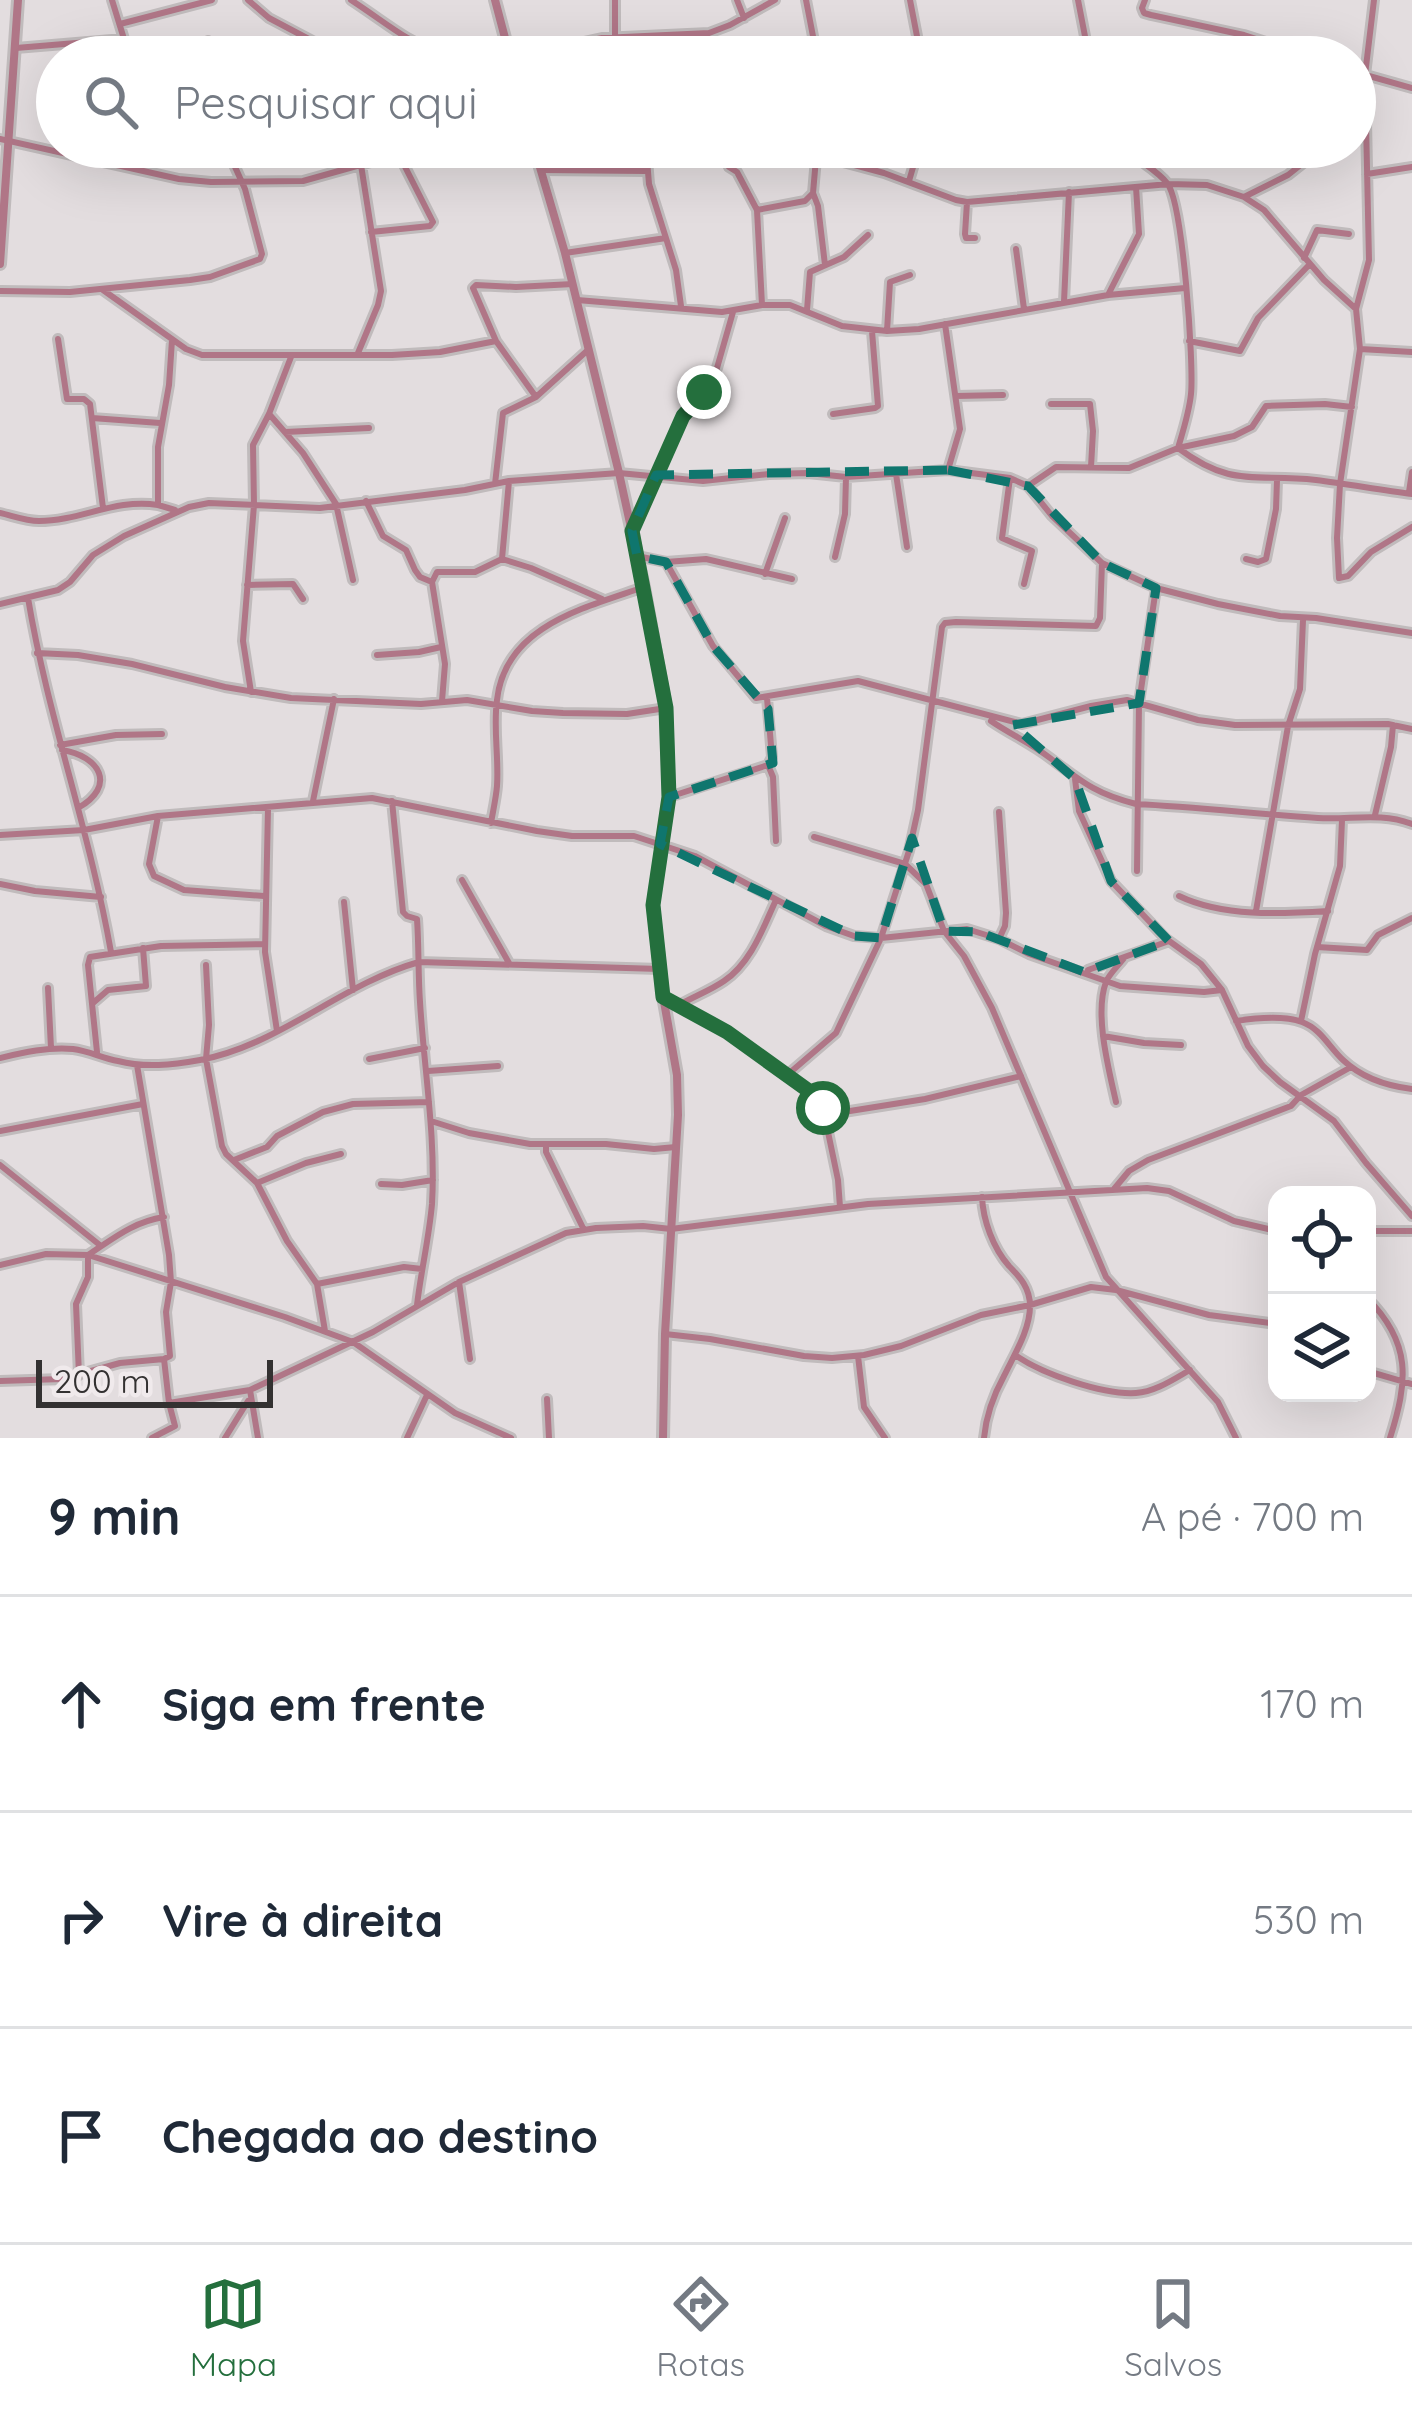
<!DOCTYPE html>
<html lang="pt">
<meta charset="utf-8">
<style>
body{margin:0;font-family:Quicksand,sans-serif;background:#f2f2f3;color:#1f2937}
.controls{position:absolute;right:36px;bottom:36px;display:grid;overflow:hidden;border-radius:24px;box-shadow:0 12px 48px #0002}
.controls button{width:108px;height:108px;display:grid;place-items:center;padding:0;border:0;border-bottom:3px solid #e0e1e3;background:#fff;color:#1f2937;font:60px sans-serif}
.scale{position:absolute;left:36px;bottom:30px;width:237px;box-sizing:border-box;padding-left:12px;border:6px solid #333131;border-top:0;font-size:33px;line-height:42px;white-space:nowrap;color:#333131;-webkit-text-stroke:9px #f0eaec;paint-order:stroke}
.stop{position:absolute;width:36px;height:36px;margin:-27px;border:9px solid #246f3d;border-radius:50%;background:#fff}
.stop.end{background:#246f3d;border-color:#fff;box-shadow:0 3px 12px #0008}
.list{margin:0;padding:0;list-style:none}
h2{display:flex;justify-content:space-between;align-items:center;height:156px;margin:0;padding:0 48px;font-size:51px}
h2 small{font-size:39px;font-weight:400;color:#747a83}
.list li{display:grid;grid-template-columns:78px 1fr auto;gap:36px;align-items:center;box-sizing:border-box;height:216px;padding:0 48px;border-top:3px solid #e0e1e3}
.list b{display:block;font-size:45px;white-space:nowrap}
.list em{font-size:39px;font-style:normal;color:#747a83}
.icon{flex:none;width:66px;height:66px;fill:none;stroke:currentColor;stroke-width:2;stroke-linecap:round;stroke-linejoin:round}
.map{position:relative;flex:none;width:1412px;height:1438px;overflow:hidden}
.search{position:absolute;background:#fff;box-shadow:0 12px 48px #0002;left:36px;right:36px;top:36px;height:132px;display:flex;align-items:center;gap:30px;box-sizing:border-box;padding:0 42px;border-radius:66px;color:#747a83;font-size:45px}
.sheet{height:804px;background:#fff}
nav{display:flex;justify-content:space-around;align-items:center;box-sizing:border-box;height:168px;border-top:3px solid #e0e1e3;background:#fff;font-size:33px;color:#747a83}
nav a{display:grid;justify-items:center;gap:6px}
nav .on{color:#246f3d}
.map>svg:first-child{display:block}
</style>
<div class="map">
<svg width="1412" height="1438" viewBox="0 0 1412 1438">
<rect width="100%" height="100%" fill="#e3dddf"/>
<g fill="none" stroke-linecap="round" stroke-linejoin="round">
<g stroke="#c0bbbc" stroke-width="12">
<path id="minor" d="M112,0L124,39L134,57
M248,0L269,18L322,46L335,57
M351,0C415,42 425,63 508,48
M737,0L744,18
M806,0L817,57
M910,0L921,57
M1078,0L1089,57
M1145,0L1142,8L1144,13L1151,15L1244,35L1312,57
M1374,0L1365,75L1369,260L1356,309L1360,349L1340,484L1337,538L1339,578L1348,576L1371,552L1412,527
M120,24L212,0
M615,37V0
M641,37L649,57
M410,41V57
M16,48L124,39
M167,57L193,52L206,47L208,41
M316,57L322,46
M515,57L602,38L709,33L730,25L775,0
M1013,57H1027
M1355,72L1412,88
M0,139L179,179L211,182L303,181L371,162L391,147
M646,147L649,184L676,270L681,306
M722,147L729,167L737,172L757,210L762,305
M805,147L832,159L884,173L956,200L967,202L1169,184L1207,185L1244,197L1264,210L1324,280L1356,309
M1125,147C1137,161 1156,169 1167,183C1183,202 1194,365 1191,394C1189,413 1183,431 1178,448C1233,489 1256,473 1316,480C1348,484 1380,490 1412,494
M542,170L646,171
M1367,174L1412,167
M909,181L919,147
M813,193L818,206L825,265
M1244,197L1288,175L1322,148
M967,202L965,234L966,238H975
M757,210L805,201L813,193L817,147
M371,232L430,226L433,222L395,147
M1016,249L1024,309
M565,253L666,238
M1304,258L1317,230L1349,234
M103,290L186,349L202,355H392L440,352L496,341
M0,291L70,292L190,280L210,277L260,259L262,254L245,189L226,147
M1108,295L1139,234L1136,187
M577,300L722,312L762,305H790L842,326L887,331L919,329L1108,295L1185,288
M1064,302L1069,192
M807,310L810,272L844,257L868,235
M945,324L960,429L948,470
M887,331L890,282L910,275
M58,339L67,399H84L90,404L103,508
M172,340L169,385L158,447V505L175,510
M1189,341L1240,351L1258,318L1310,264
M1360,349L1412,352
M358,353L378,305L381,291L361,165
M956,396L1003,395
M536,397L496,341L473,288L476,285L516,287L573,284
M1051,404H1090L1093,431L1091,467
M833,414L875,408L878,406L872,331
M270,415L303,453L336,504L353,580
M92,418L160,423
M285,432L369,428
M896,474L907,547
M1010,478L1002,538L1032,551L1024,584
M495,484L503,413L536,397L589,349
M1028,486L1056,467L1129,468L1178,448L1234,436L1252,427L1266,406L1325,404L1352,407
M1409,492L1412,472
M366,501L383,536L406,550L415,570L420,577L432,582L445,664L442,701
M0,513C13,516 26,521 39,521C80,521 116,498 158,505
M632,530L683,416L703,392L717,368L733,312
M637,556L666,562L706,559L792,579
M835,557L845,514L846,477
M502,559L509,481
M1246,559L1258,562L1266,559L1276,509L1277,480
M666,562L713,646L756,698L858,681L1022,724L1091,706L1127,700L1198,720L1235,725L1388,724L1412,729
M765,574L785,518
M432,582L437,572H475L502,559L531,568L602,599
M247,585L293,584L303,599
M28,598C48,718 90,832 111,952
M0,604L58,590L70,582L93,555L124,536L189,507L209,503L320,508L465,490L509,481L619,473L703,481L769,474L808,473L846,477L948,470L1010,478L1028,486L1052,516L1102,563L1156,588L1218,604L1280,616L1316,618L1412,633
M37,653L78,655L132,664L225,687L291,698L421,704L467,700L532,711L563,713L627,714L666,708
M377,655L419,652L441,647
M251,692L243,641L254,505L253,445L269,414L291,357
M991,721C1010,734 1032,744 1050,758C1082,782 1096,794 1136,804C1197,807 1257,814 1318,818C1351,820 1380,812 1412,824
M60,745L116,735L162,734
M62,750C100,756 117,786 78,808
M768,765L773,777L776,841
M1075,779L1079,811L1111,881L1165,938L1201,964L1222,990L1248,1046L1263,1066L1280,1082L1334,1121L1366,1163L1412,1216
M669,797L768,765L772,757L767,698
M313,801L334,699
M392,801L403,912L407,916L417,919C419,947 418,974 420,1002C424,1069 436,1137 432,1204C429,1238 421,1271 417,1305
M268,808L265,952L277,1031
M999,812L1006,913L1005,926L999,939
M1375,815L1391,747L1393,725
M158,816L149,864L154,876L184,890L264,896
M491,823C493,811 496,798 497,786C499,757 493,728 497,700C505,626 584,608 644,587
M0,835L84,830L158,816L372,798L537,831L572,836H634L695,856L826,926L854,936L881,938L967,929L999,939L1029,954L1120,986L1204,992L1222,990
M814,837L905,864L926,884L944,931L964,956L992,1008L1106,1277L1218,1402L1236,1438
M1137,871L1139,703L1156,588
M462,880L509,963
M0,884L35,891L101,897
M1179,896C1223,917 1280,914 1328,911
M344,902L353,990
M1256,911L1288,726L1300,689L1303,620
M1317,947L1367,950L1378,935L1412,918
M206,965L209,1025L206,1059L222,1146L226,1154L257,1183L287,1241L317,1284L325,1331
M1088,970L1169,941
M48,988L51,1048
M664,997L727,1032L809,1091L823,1108L838,1180L840,1207
M93,1003L108,990L146,986L143,948
M681,1004C695,996 711,990 724,981C751,963 763,928 776,900
M1236,1021C1256,1018 1283,1015 1302,1022C1321,1029 1329,1047 1343,1060C1362,1078 1387,1086 1412,1089
M1301,1021L1315,954L1340,866L1342,820
M1103,1036L1144,1043L1181,1045
M97,1052L88,965L90,957L161,946L265,944
M0,1058C24,1052 48,1047 73,1049C89,1051 102,1058 118,1061C145,1068 172,1065 200,1060C280,1045 341,984 419,962L660,969
M369,1059L425,1048
M137,1065L169,1255L171,1282L166,1312L170,1356L164,1359
M428,1071L498,1066
M786,1076L836,1033L881,938L909,851L918,810L942,627L945,623L956,622L1096,626L1100,618L1102,563
M1116,1102C1109,1070 1094,1014 1106,982C1109,974 1119,965 1124,958
M825,1115L925,1099L1021,1076
M431,1121L469,1133L530,1144H606L654,1149L676,1147
M0,1131L143,1104
M546,1146V1152L584,1230
M234,1160L267,1147L277,1136L323,1112L353,1104L429,1102
M0,1165L101,1246
M257,1183L306,1163L341,1154
M381,1184L402,1185L433,1180
M1114,1189L1129,1171L1148,1160L1291,1106L1301,1095L1351,1067
M982,1197C983,1220 993,1248 1009,1266C1020,1277 1030,1288 1030,1306C1030,1330 1014,1355 1004,1376C993,1396 986,1416 984,1438
M1367,1231H1412
M0,1265L46,1254L88,1255L285,1317L353,1342L455,1413L511,1438
M459,1282L470,1359
M317,1284L404,1267L422,1269
M1367,1298C1412,1343 1408,1381 1390,1438
M665,1334L710,1339L804,1356L832,1358L864,1355L901,1346L981,1315L1030,1305L1091,1287L1116,1290L1209,1315L1277,1324
M1015,1355C1042,1374 1103,1395 1136,1393C1155,1392 1174,1379 1190,1370
M858,1356L864,1407L885,1438
M1367,1371L1412,1384
M79,1375L76,1304L88,1277V1255C114,1238 133,1222 164,1217
M0,1381L62,1379L120,1363L164,1359L169,1403L250,1390L258,1438
M250,1390L373,1332L459,1282L566,1233L596,1228L643,1226L671,1229L868,1204L1147,1188L1169,1191L1234,1221L1277,1231
M547,1399L549,1438
M152,1438L175,1426L169,1403
M225,1438L248,1401
M407,1438L427,1395"/>
</g>
<g stroke="#c0bbbc" stroke-width="14">
<path id="tertiary" d="M495,0L510,57
M534,147L565,253L619,473L644,587L666,708L669,797L653,905L663,996L677,1075L678,1115L665,1334L663,1438
M0,264L18,0"/>
</g>
<use href="#minor" stroke="#b07687" stroke-width="6"/>
<use href="#tertiary" stroke="#b07687" stroke-width="8"/>
</g>
<g fill="none" stroke-linecap="round" stroke-linejoin="round">
<path stroke="#246f3d" stroke-width="15" d="M704,392L683,416L632,531L666,708L669,797L653,905L663,997L727,1032L809,1091L823,1108"/>
</g>
<path fill="none" stroke="#0f766e" stroke-width="9" stroke-dasharray="24 15" stroke-linejoin="round" d="M948,470L1028,486L1102,563L1156,588L1139,703L1013,725L1075,779L1111,881L1169,941L1084,972L979,932L944,931L912,838L881,938L854,936L660,844L669,797L773,763L768,709L713,646L666,562L637,556L632,531L656,475Z"/>
</svg>
<div class="controls">
<button><svg class="icon" aria-label="locate" viewBox="0 0 24 24"><circle cx="12" cy="12" r="6"/><path d="M12 2v4M12 18v4M2 12h4M18 12h4"/></svg></button>
<button><svg class="icon" aria-label="layers" viewBox="0 0 24 24"><path d="M12 4l9 5-9 5-9-5zM3 14l9 5 9-5"/></svg></button>
</div>
<div class="scale">200 m</div>
<div class="stop" style="left:823px;top:1108px"></div>
<div class="stop end" style="left:704px;top:392px"></div>
<div class="search"><svg class="icon" aria-label="search" viewBox="0 0 24 24"><circle cx="10" cy="10" r="6"/><path d="M15 15l6 6"/></svg>Pesquisar aqui</div>
</div>
<section class="sheet">
<h2>9 min<small>A pé · 700 m</small></h2>
<ul class="list">
<li><svg class="icon" aria-label="ahead" viewBox="0 0 24 24"><path d="M12 20V5M6 11l6-6 6 6"/></svg><div><b>Siga em frente</b></div><em>170 m</em></li>
<li><svg class="icon" aria-label="right" viewBox="0 0 24 24"><path d="M7 20v-9h11M14 6l5 5-5 5"/></svg><div><b>Vire à direita</b></div><em>530 m</em></li>
<li><svg class="icon" aria-label="arrive" viewBox="0 0 24 24"><path d="M6 21V4h12l-3 4 3 4H6"/></svg><div><b>Chegada ao destino</b></div></li>
</ul>
</section>
<nav>
<a class="on"><svg class="icon" aria-label="map" viewBox="0 0 24 24"><path d="M3 6l6-2 6 2 6-2v14l-6 2-6-2-6 2zM9 4v14M15 6v14"/></svg>Mapa</a>
<a><svg class="icon" aria-label="directions" viewBox="0 0 24 24"><path d="M12 3l9 9-9 9-9-9zM9 14v-3h6M13 9l2 2-2 2"/></svg>Rotas</a>
<a><svg class="icon" aria-label="saved" viewBox="0 0 24 24"><path d="M7 4h10v16l-5-4-5 4z"/></svg>Salvos</a>
</nav>
